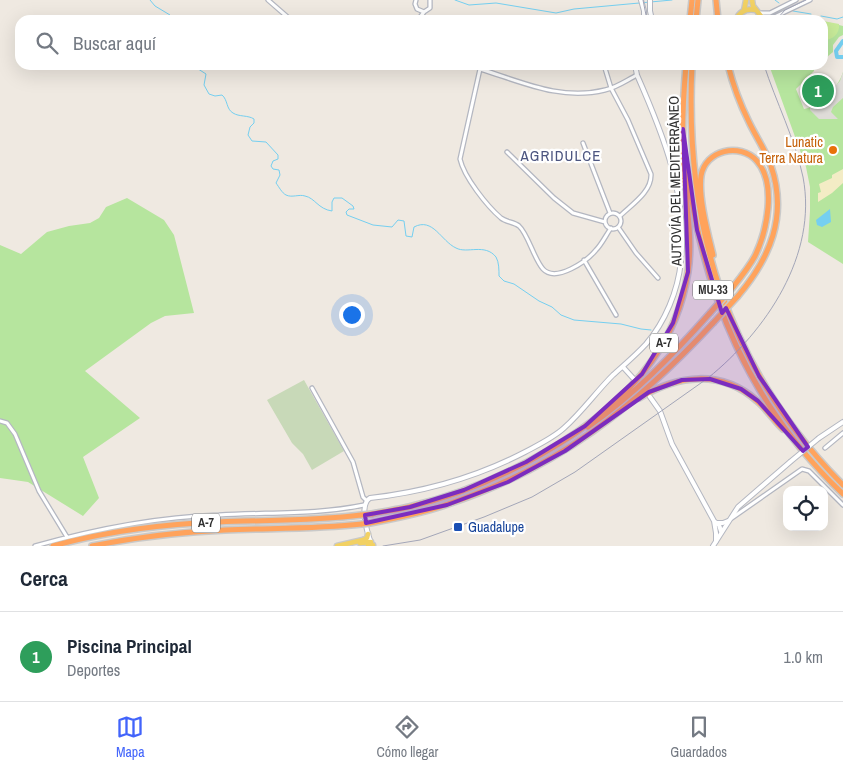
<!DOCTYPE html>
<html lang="es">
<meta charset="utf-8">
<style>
body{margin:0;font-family:"Archivo Narrow",sans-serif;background:#f2f2f3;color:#1f2937}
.controls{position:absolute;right:15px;bottom:15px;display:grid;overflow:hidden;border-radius:10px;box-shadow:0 5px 20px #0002}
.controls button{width:45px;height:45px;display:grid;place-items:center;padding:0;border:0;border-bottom:1px solid #e0e1e3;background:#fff;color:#1f2937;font:25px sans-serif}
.you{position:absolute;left:351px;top:314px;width:18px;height:18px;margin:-12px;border:4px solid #fff;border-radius:50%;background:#1a73e8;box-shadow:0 0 0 8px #1a73e833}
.badge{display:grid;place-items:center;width:32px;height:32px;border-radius:50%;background:#4264fb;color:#fff;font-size:16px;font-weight:700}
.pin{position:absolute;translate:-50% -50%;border:2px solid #fff;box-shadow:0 1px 5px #0006}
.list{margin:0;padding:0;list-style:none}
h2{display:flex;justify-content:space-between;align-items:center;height:65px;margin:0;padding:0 20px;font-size:21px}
h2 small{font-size:16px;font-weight:400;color:#747a83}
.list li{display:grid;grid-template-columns:32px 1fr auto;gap:15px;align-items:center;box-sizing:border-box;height:90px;padding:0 20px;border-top:1px solid #e0e1e3}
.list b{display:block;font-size:19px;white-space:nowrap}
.list p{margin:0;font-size:16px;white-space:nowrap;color:#747a83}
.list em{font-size:16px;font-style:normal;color:#747a83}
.icon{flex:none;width:28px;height:28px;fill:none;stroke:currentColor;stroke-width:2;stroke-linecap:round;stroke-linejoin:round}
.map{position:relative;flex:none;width:843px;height:546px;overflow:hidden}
.search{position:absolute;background:#fff;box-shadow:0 5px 20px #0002;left:15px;right:15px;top:15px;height:55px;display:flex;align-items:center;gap:12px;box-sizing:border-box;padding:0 18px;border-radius:15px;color:#747a83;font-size:19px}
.sheet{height:155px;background:#fff}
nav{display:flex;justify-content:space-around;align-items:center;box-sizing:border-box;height:70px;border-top:1px solid #e0e1e3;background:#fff;font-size:14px;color:#747a83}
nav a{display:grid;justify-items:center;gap:2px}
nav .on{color:#4264fb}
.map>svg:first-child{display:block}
</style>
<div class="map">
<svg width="843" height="546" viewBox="0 0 843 546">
<rect width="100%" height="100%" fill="#efe9e1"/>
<path fill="#b6e59e" d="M823,21L843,26V35L839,37L833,45V52L827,57L823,58Z
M769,65H814V71L796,89L804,109C821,106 838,88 843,72V264L808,242L810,211V187L806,167Z
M127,198L164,220L174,235L194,313L165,316L151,323L85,371L140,418L83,457L99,498L83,516L28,482L0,478V245L21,254L47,232L69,226L90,223L99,218L106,207Z"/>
<path fill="#f3ecc5" d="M843,169V183L832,193L818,202V193L821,192L819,184L832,178V175Z"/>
<path fill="#c8d9b8" d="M304,380L344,451L312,470L303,454L292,443L267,400Z"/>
<path fill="#c9ec9a" d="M823,21L839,24C840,35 832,39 823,41Z"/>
<path fill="#dfdcd8" d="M843,72V98L833,107L831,112L838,119H819L810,110V108L819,104L840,81Z"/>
<path fill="#75cff0" d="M825,81L829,85L825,94L820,96L819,99L810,100L807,93L808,91L817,82Z
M830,209L831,222L822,227L817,225L816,220Z"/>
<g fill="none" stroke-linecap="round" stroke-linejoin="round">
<path stroke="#75cff0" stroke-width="1" d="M150,0L155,6L170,15V20
M455,0L469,5L496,3L556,13L574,9L672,0
M775,0L779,3
M793,11L811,14
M821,16L837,19L843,17
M192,65L206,74L204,85L209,94L215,96L222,95C228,100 226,109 233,113C239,117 248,115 254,119V123L250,127L248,135L252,141L266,142L278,155V159L273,161L271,166L273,169L279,170L280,175L276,183C279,187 282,193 286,195C292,198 299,194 305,196C315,198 318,209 332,211V202L334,198H342L353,206L354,209H349L346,212L347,215L373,225L392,227L398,220L404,221L406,236L412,237L414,227C433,217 441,241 456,248C467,254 485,243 496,257C499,262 499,270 499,276L504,281L514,284L539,301L552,307L561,315L574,320L621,324L641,329L651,330"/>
<path stroke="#75cff0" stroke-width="4" d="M843,41L836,51L837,57H843"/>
<g stroke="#b4b7c1" stroke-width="5.5">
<path id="minor" d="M268,0L291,20
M416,0L415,4L417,9L424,12L430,8V0
M760,13H770L796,0
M418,20L424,12
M768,20L810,0
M478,65L480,69C522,82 561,101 605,90C616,88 627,80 637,75
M604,65L611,88L628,120L651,174C652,192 631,205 620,216
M480,69L460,159C464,177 487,206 501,218C506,222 514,222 519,226C528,234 534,259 543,269C556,283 587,261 596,250C602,244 606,235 611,228
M583,143L610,213
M507,152L554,198L573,213L605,222
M605 221a8 8 0 1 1 16 0a8 8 0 1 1-16 0Z
M618,227L636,253L658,278
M584,260L616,315
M312,388L353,462L363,497L366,500
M0,421L7,423L15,434L39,491L67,537
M825,448L843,433
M732,518L802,469L809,471L843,505
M35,546C95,529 157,517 219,515C268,512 316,515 364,505"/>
</g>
<g stroke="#b4b7c1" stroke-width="6">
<path id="tertiary" d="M623,367L633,378
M650,397L660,411L672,444L714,521L716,533V541
M714,521L719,525L721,531
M717,523H723L728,521
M371,543C367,532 359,504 370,498C424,492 477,477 525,452C538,445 553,438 564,428C582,412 596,392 613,375C624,365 636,355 646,344C665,322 678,291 681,261C688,196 663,134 637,75L635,65"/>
</g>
<g stroke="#b4b7c1" stroke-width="6">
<path id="secondary" d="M641,0L644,11V20
M650,0V11L652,20
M819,438L843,422
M713,546L738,507L790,462"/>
</g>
<g stroke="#c9c9c9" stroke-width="7">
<path id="primary" d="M752,0L753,6L764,20
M744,11L746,0
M736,20C740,11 747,8 756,10
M360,543L371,542
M337,546L363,540L367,538L368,534
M368,546L373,545"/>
</g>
<g stroke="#c9c9c9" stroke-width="8">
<path id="motorway" d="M716,0L718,20
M690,20L692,0
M696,20L698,0
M692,65C684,227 727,368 843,485
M728,65C733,85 740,104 749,122C756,137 766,151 771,166C788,216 770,258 738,296
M687,169C704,296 749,404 843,494
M713,255C708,234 698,197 701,176C705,150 740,142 757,161C777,184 767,231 755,256C749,267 741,277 733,287
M639,398C678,375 721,369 757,401C767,409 774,421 783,429
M588,427C634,395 673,355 710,313
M372,514C385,511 397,510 409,507C494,487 600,433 651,362C670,336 683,304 688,272C693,238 686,204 684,170C681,135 683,100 686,65
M370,523C397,518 423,513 448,504C559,467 634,408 713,323
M53,546C107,531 163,524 219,522C266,520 314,521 361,515
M92,546C136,537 180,532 225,530C271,528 316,529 362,524"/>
</g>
<use href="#minor" stroke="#fff" stroke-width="3"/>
<use href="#tertiary" stroke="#fff" stroke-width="4"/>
<use href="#secondary" stroke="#fff" stroke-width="4"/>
<use href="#primary" stroke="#f2d163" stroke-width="4.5"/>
<use href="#motorway" stroke="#ffa35c" stroke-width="5"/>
<path stroke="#a3a6b8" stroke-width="1" d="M643,0L647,20
M776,20L785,10L806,0
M383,546L420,540L484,517L532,497L575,472L708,378C766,331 818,255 803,177C795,139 776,102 764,65"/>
<g stroke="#b4b7c1" stroke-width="6" stroke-linecap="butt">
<path id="secondary-bridge" d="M790,462L819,438"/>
</g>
<g stroke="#c9c9c9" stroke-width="8" stroke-linecap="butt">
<path id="motorway-bridge" d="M710,313L733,287
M713,323L738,296
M361,515L372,514
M362,524L370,523"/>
</g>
<use href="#secondary-bridge" stroke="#fff" stroke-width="4"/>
<use href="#motorway-bridge" stroke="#ffa35c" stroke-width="5"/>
</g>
<path fill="#7b2cbf" fill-opacity="0.2" stroke="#7b2cbf" stroke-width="4" stroke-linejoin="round" d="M683,129L697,230L722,313L726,308L759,376L808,447L803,451L758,401L741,389L710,379L682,380L649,392L565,451L508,482L447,505L366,523L365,515L410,507L464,490L526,462L585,426L642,374L673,323L688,272Z"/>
<circle fill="#e8710a" stroke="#fff" stroke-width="2" cx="833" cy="150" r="5"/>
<rect fill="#1a4fb4" stroke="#fff" stroke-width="2" x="453" y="522" width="10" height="10" rx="2.5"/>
<g text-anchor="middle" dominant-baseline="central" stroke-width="4.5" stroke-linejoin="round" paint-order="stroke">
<g fill="#fff" stroke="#6d6d6d" stroke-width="1">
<rect x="693" y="280.5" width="40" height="19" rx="4"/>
<rect x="650" y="333.5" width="28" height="19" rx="4"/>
<rect x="192" y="513.5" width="28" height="19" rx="4"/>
</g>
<g font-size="12" font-weight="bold" fill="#2e2e2e">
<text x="713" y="290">MU-33</text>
<text x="664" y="343">A-7</text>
<text x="206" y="523">A-7</text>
</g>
<g font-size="14" fill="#c56008" stroke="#fff" text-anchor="end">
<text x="823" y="142">Lunatic<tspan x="823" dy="16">Terra Natura</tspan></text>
</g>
<g font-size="14" fill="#2e2e2e" stroke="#fff">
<text transform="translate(675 181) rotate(-91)">AUTOVÍA DEL MEDITERRÁNEO</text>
</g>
<g font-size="14" fill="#164399" stroke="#fff" text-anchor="start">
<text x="468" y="527">Guadalupe</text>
</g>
<g font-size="15" letter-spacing="1" fill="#4d5680" stroke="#fff">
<text x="561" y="155">AGRIDULCE</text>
</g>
</g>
</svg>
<div class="controls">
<button><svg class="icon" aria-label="locate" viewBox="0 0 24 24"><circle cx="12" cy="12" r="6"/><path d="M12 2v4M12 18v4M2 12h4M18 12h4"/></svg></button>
</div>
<div class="you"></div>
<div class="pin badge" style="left:818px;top:91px;background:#2e9e5b">1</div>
<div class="search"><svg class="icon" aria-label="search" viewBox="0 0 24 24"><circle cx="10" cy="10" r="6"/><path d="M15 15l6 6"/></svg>Buscar aquí</div>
</div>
<section class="sheet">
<h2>Cerca<small></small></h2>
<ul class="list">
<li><span class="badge" style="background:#2e9e5b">1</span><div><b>Piscina Principal</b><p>Deportes</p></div><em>1.0 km</em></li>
</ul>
</section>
<nav>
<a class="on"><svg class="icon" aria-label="map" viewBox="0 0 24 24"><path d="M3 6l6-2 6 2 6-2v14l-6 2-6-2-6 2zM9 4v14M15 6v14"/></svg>Mapa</a>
<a><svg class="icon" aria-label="directions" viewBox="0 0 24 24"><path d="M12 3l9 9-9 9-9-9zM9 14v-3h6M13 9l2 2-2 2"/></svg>Cómo llegar</a>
<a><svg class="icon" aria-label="saved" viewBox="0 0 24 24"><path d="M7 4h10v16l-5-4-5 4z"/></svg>Guardados</a>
</nav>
